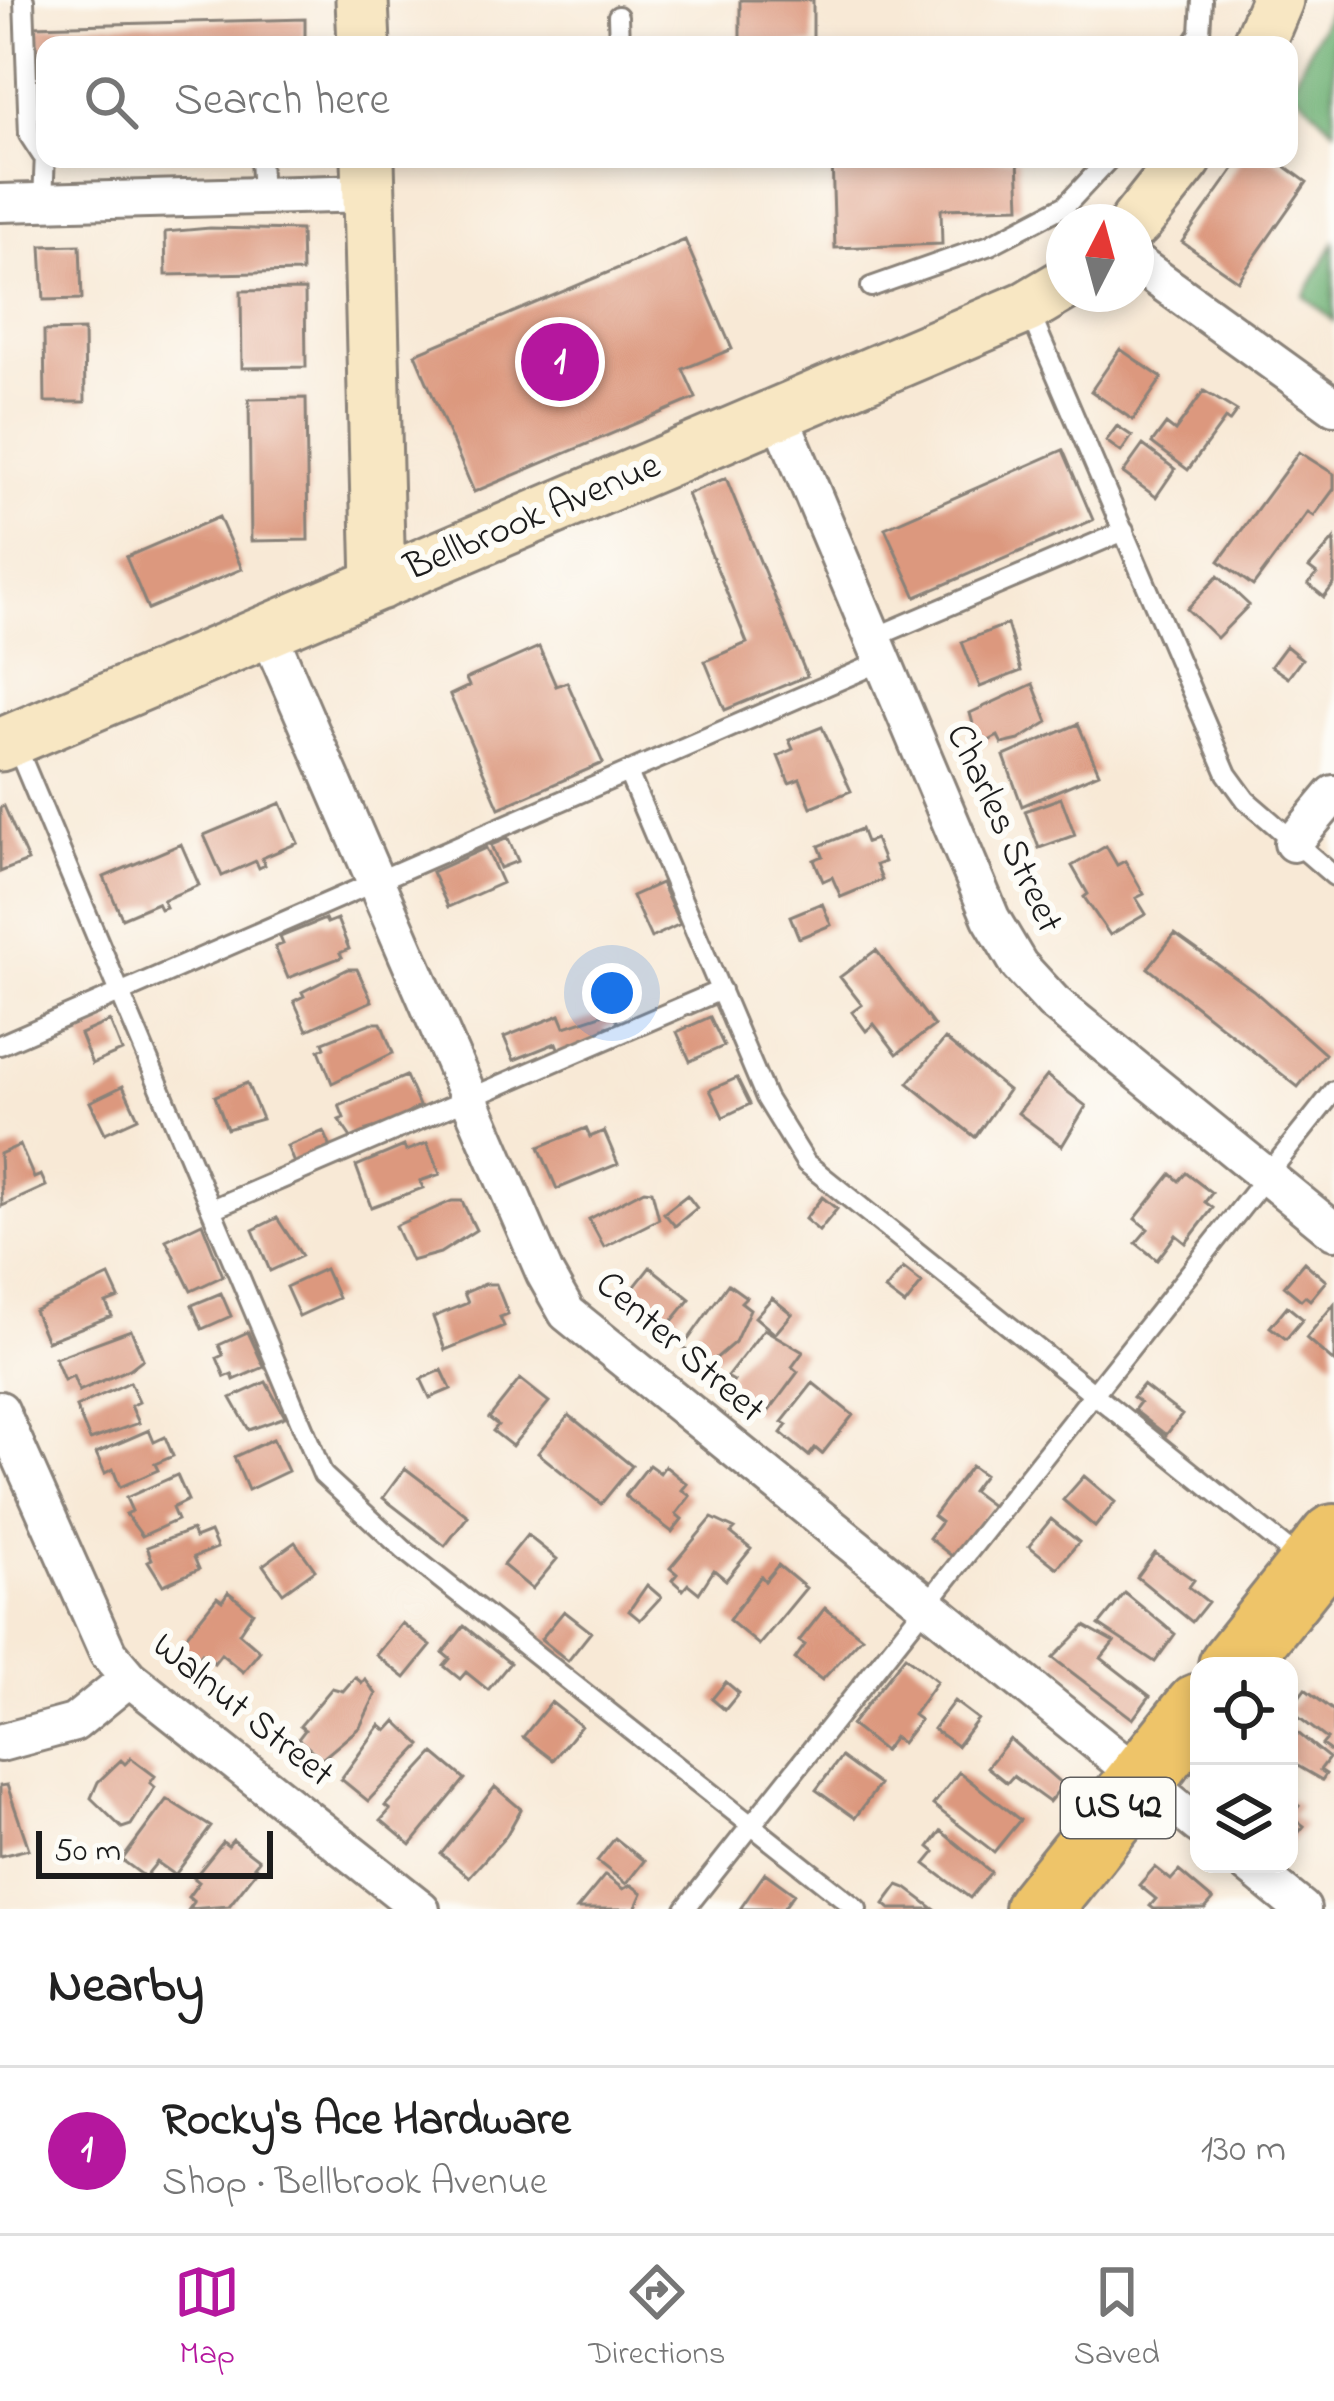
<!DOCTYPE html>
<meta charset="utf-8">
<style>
body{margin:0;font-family:"Indie Flower",sans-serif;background:#f6f6f6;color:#222}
.controls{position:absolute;right:36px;bottom:36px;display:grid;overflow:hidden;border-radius:24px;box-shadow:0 6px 18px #0003}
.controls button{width:108px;height:108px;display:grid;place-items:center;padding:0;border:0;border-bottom:3px solid #e0e0e0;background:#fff;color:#222;font:60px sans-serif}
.compass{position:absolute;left:1046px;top:204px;width:108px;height:108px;border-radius:50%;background:#fff;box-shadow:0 6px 18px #0003;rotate:6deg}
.scale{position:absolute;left:36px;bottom:30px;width:237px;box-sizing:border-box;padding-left:12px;border:6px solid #1c1c1c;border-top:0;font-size:33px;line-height:42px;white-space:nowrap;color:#1c1c1c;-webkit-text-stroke:9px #fdfcf7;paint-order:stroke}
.you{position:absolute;left:612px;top:993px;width:42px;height:42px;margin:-30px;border:9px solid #fff;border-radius:50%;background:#1a73e8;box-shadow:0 0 0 18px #1a73e833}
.badge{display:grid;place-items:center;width:78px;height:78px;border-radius:50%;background:#b5179e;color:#fff;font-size:39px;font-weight:700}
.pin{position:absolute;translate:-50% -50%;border:6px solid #fff;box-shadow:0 3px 12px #0006}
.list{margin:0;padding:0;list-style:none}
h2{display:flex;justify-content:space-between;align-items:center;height:156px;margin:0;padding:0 48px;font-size:51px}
h2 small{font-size:39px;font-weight:400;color:#767676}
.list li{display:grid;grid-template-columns:78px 1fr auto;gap:36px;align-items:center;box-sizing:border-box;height:168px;padding:0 48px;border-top:3px solid #e0e0e0}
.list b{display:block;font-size:45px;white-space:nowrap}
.list p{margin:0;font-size:39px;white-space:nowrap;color:#767676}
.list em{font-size:39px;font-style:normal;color:#767676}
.icon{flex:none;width:66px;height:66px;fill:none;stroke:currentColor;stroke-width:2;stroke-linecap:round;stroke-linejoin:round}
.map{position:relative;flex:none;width:1334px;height:1909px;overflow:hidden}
.search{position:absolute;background:#fff;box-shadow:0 6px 18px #0003;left:36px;right:36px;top:36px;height:132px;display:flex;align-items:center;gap:30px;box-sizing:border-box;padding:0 42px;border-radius:24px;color:#767676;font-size:45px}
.sheet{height:324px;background:#fff}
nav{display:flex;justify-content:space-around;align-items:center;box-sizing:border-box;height:168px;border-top:3px solid #e0e0e0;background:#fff;font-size:33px;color:#767676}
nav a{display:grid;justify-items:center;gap:6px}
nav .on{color:#b5179e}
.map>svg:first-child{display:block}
</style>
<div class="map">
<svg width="1334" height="1909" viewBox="0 0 1334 1909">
<rect width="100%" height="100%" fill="#fdfcf7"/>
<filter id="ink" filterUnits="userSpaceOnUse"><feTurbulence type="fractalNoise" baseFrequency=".00833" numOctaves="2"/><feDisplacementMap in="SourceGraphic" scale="24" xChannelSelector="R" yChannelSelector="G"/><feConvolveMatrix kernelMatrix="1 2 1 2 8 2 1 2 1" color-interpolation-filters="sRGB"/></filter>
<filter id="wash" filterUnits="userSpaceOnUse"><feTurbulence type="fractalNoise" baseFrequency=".004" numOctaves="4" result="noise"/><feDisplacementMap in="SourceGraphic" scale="48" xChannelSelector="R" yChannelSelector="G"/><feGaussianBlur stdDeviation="2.7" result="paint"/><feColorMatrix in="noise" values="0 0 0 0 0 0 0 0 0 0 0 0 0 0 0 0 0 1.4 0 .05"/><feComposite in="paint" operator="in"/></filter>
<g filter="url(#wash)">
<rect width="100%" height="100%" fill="#f8e9d6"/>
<path fill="#6eb074" stroke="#456648" stroke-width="3" d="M1333,0H1334V129L1291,87Z
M1334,243V321L1304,296Z"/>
<g id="blocks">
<path fill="#dc987e" d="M740,0H813V45H740Z
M305,19V45H45V114H36L33,26Z
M832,159H1018L1020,207L941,209L942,244L835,248Z
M1241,159H1275L1307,182L1238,281L1182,242Z
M210,228L301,230L302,272L166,275L165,232Z
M685,240L732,349L683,369L696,398L474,492L415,354Z
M80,245L82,299L44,300L41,246Z
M305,290L306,367L242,368L241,291Z
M84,330L85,402H45L44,331Z
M1120,349L1162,378L1133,420L1091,391Z
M1204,391L1237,411L1229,422L1225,419L1188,470L1152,443L1166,424L1175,431Z
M306,398L308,540L251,541L249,399Z
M1117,426L1132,436L1121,452L1106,441Z
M1143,445L1175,469L1156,497L1123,473Z
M1063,450L1093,520L916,597L885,528Z
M1299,452L1334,474V489L1314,516L1308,512L1253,586L1219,561Z
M726,478L807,676L725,710L705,661L747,643L687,494Z
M219,517L242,569L148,609L126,557Z
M1334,539V584L1324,597L1308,584L1317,574L1309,568Z
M1218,576L1249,605L1217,638L1187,609Z
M1007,624L1021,671L980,687L962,642Z
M1286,646L1302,659L1288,678L1271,666Z
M539,647L556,686L567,682L603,763L499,808L450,695L469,686L466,679Z
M1033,684L1048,722L1019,740L1002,744L998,736L979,746L970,713Z
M1078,724L1099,773L1022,806L1004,756Z
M822,727L851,791L811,807L800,779L789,783L778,756L793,749L789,740Z
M1061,798L1075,835L1039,848L1025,811Z
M281,803L298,843L262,858L265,865L259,868L256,861L222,876L204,835Z
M4,806L28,861L0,872V808Z
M861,829L866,842L875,839L884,862L876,865L882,880L841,897L832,877L823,881L814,860L823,856L819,846Z
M508,838L518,861L500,868L491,845Z
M181,844L199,885L163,900L166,907L160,909L157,903L122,918L104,877Z
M1106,846L1117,865L1125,861L1144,894L1136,898L1146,914L1110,935L1084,897L1088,894L1072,866Z
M486,848L502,883L448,907L432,872Z
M661,883L680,924L651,938L632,896Z
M822,903L831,925L799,938L790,916Z
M325,919L327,923L337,919L349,949L340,953L342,957L288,978L275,947L283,944L280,937Z
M1175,934L1253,990L1325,1054L1298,1087L1148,968Z
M876,950L934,1026L897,1054L874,1024L866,1031L852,1012L862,1005L840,977Z
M348,969H357L372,1001L307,1030L294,1001L304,996L302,992Z
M613,1011L618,1023L604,1028L607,1037L561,1055L556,1043L514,1060L504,1037L560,1015L565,1027Z
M710,1017L724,1046L690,1061L677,1032Z
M110,1021L122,1051L92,1064L80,1034Z
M371,1023H381L393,1053L332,1083L319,1050L325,1047L323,1042Z
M945,1039L1008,1090L975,1137L908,1083Z
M406,1076L419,1106L397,1121L367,1130L370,1136L354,1142L339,1120L344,1118L339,1105Z
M1047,1076L1086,1106L1062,1146L1018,1113Z
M737,1078L750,1104L723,1117L710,1090Z
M247,1083L262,1119L227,1129L215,1096Z
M123,1086L138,1118L105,1133L90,1102Z
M586,1128L590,1137L604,1131L618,1164L557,1189L539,1147Z
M324,1131L333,1153L296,1168L287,1146Z
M427,1143L440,1174L420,1181L423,1188L371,1207L356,1166L404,1146L406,1151Z
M20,1145L34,1178L41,1175L46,1186L2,1206L0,1154Z
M1186,1173L1212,1193L1205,1202L1213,1208L1186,1243L1176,1235L1157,1260L1136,1243L1148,1229L1135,1219L1171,1174L1179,1181Z
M644,1190L652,1191L659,1219L604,1247L589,1219Z
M687,1195L697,1208L675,1226L664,1213Z
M822,1197L837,1209L819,1231L805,1219Z
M452,1201H462L476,1230L440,1253L411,1261L395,1226Z
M277,1218L302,1256L270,1271L253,1230Z
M202,1223L223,1276L191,1291L166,1240Z
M1304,1262L1326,1281L1310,1300L1305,1296L1301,1300L1284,1286Z
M650,1267L690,1299L664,1331L625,1299Z
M903,1268L922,1283L905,1305L885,1290Z
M325,1269L338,1298L299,1316L286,1287Z
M109,1276L119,1298L106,1303L112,1316L47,1341L34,1311Z
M485,1284H496L508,1314L500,1317L504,1326L445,1350L433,1317L468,1303L464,1293Z
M728,1284L746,1297L741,1302L750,1309L735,1342L707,1366L683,1347Z
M221,1293L231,1316L202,1329L192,1305Z
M772,1298L792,1314L775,1334L755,1317Z
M1334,1304V1362L1306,1338Z
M1287,1306L1303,1319L1286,1339L1270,1327Z
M764,1329L803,1352L792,1367L798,1372L769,1411L764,1406L758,1415L727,1391L734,1381L727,1377Z
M131,1330L143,1359L130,1369L79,1391L73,1376L64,1380L55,1358Z
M248,1332L264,1367L234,1380L232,1374L225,1377L217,1358L223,1355L219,1345Z
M442,1370L451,1389L430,1398L421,1379Z
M520,1379L549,1402L512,1446L493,1431L498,1425L489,1418Z
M130,1382L139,1402L131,1406L139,1423L90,1440L76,1407Z
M266,1382L285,1417L249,1430L231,1398Z
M813,1383L853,1415L822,1454L815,1448L809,1456L781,1433L787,1425L782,1422Z
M1143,1385L1182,1415L1166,1435L1134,1410L1140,1402L1133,1397Z
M569,1415L632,1466L601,1504L538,1453Z
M149,1430L154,1442L165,1437L173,1456L155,1464L158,1470L120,1487L113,1469L105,1473L96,1453Z
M273,1439L288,1471L248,1490L234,1457Z
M649,1465L660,1473L665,1466L687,1484L682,1490L690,1496L676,1514L682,1519L672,1532L625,1496Z
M971,1466L984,1475L972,1491L992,1506L953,1557L929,1538L941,1522L933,1516Z
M405,1468L468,1516L445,1546L383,1498Z
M177,1475L188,1500L172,1508L177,1520L142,1536L126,1514L132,1511L126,1498Z
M1084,1476L1115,1502L1095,1527L1063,1500Z
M712,1518L735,1529L731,1533L751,1549L726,1580L714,1570L699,1593L688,1584L683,1590L672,1580L677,1574L670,1568Z
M1051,1519L1079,1542L1057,1568L1029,1546Z
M192,1530L195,1538L210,1532L217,1548L194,1557L199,1569L163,1585L148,1561L152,1559L147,1547Z
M527,1535L557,1559L532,1589L503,1565Z
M295,1542L315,1570L283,1593L263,1565Z
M1155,1553L1194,1580L1189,1587L1208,1602L1192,1622L1137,1577Z
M778,1565L806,1588L759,1645L729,1620L761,1576L765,1581Z
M647,1585L661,1597L640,1620L629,1611Z
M228,1592L253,1612L239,1633L260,1651L243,1672L221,1654L214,1663L202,1653L197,1660L179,1645L217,1597L222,1601Z
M1125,1593L1175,1634L1155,1662L1099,1625Z
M825,1608L862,1637L822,1680L795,1659L805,1645L799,1641Z
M564,1611L591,1632L568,1661L541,1639Z
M402,1623L431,1646L405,1678L376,1655Z
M464,1626L510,1663L488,1690L466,1672L460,1679L444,1666L450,1659L443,1653Z
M1085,1626L1114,1642L1101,1658L1150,1696L1133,1719L1053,1658Z
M905,1656L937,1681L913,1715L920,1720L902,1743L894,1737L884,1751L851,1725Z
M355,1677L362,1683L365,1679L376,1694L360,1727L322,1759L298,1739L305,1730L300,1726L332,1688L343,1691Z
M726,1682L739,1693L725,1710L712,1699Z
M1305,1689L1334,1711V1754L1322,1745L1327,1739L1289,1710Z
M954,1701L978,1719L957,1746L933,1729Z
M551,1702L581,1726L553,1760L523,1737Z
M396,1721L421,1745L368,1801L341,1779L380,1725L387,1731Z
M1289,1726L1329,1758L1320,1770L1326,1774L1322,1780L1289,1761Z
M1010,1739L1063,1785L1049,1802L1013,1776L1007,1783L987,1767Z
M434,1753L465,1779L411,1845L381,1820L390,1810L385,1806Z
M841,1757L879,1785L855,1818L816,1790Z
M131,1758L155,1776L150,1783L155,1787L131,1825L122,1828L91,1798L98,1782L121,1760L125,1764Z
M959,1772L1020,1820L994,1852L933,1805Z
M7,1785L29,1849L0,1856V1786Z
M495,1787L521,1809L506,1836L469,1877L441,1854Z
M1289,1798L1299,1806L1291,1816L1304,1826L1289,1844Z
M167,1799L211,1827L175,1875L157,1862L145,1877L122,1860Z
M941,1831L991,1872L970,1898L925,1864L935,1852L929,1847Z
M615,1838L644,1861L626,1884L597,1861Z
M233,1840L259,1860L254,1866L258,1869L229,1906L189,1909L194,1902L188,1897L199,1882L194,1878L223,1842L228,1846Z
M1155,1867L1171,1880L1179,1871L1213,1900L1205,1909H1154L1150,1906L1156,1899L1139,1885Z
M765,1873L794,1894L783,1909H740Z
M605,1875L623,1889L631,1885L642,1893L635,1909H577Z
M898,1885L906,1888L934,1909H890L884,1904Z"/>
</g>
</g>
<g filter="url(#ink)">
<use href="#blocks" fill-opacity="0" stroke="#8a8279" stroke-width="3"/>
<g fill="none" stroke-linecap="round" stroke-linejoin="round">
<g stroke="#8a8279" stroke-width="24">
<path id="lane" d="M24,0L29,135L42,155
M618,16L619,45
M1192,45L1200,33L1202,0
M260,159L262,196
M43,201L45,154
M871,287L990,245L1066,205L1109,159
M1029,311L1227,774L1246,800L1334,876
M873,638L1124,531
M15,743L323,1475L404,1550L857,1909
M629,775L766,1098L806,1163L1302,1561
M0,1045L883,661
M212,1209L721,990
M685,1909L1334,1091"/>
</g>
<g stroke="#8a8279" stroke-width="42">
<path id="street" d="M0,203L370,193
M1136,263L1334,406
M779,414L991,918L1019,965L1053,1002L1334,1231
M268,632L545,1274L567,1313L1199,1825
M1293,843L1334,794
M0,1410L108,1653L129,1678L421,1909
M0,1743L74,1723L129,1678
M1247,1864L1302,1909"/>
</g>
<g stroke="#8a8279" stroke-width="57">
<path id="secondary" d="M362,0L364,45
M1258,45L1277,0
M368,159L379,584
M1136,222L1186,159
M0,745L1027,307L1064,285"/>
</g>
<g stroke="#8a8279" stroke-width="72">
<path id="highway" d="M1232,1666L1334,1538
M1038,1909L1199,1707"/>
</g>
<use href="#lane" stroke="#fff" stroke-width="18"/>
<use href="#street" stroke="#fff" stroke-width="36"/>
<use href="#secondary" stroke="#f8e7c3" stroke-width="51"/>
<use href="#highway" stroke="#eec469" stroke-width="66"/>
</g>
</g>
<g text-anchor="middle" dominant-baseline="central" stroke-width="12" stroke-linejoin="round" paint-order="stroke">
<rect fill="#fdfcf7" stroke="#605f5e" stroke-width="3" x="1061" y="1778" width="114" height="60" rx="9"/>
<g font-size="36" font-weight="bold" fill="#1c1c1c">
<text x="1118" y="1808">US 42</text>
</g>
<g font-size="39" fill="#1c1c1c" stroke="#fdfcf7">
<text transform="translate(533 518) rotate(-23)">Bellbrook Avenue</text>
<text transform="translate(1003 829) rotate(65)">Charles Street</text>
<text transform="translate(679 1348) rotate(41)">Center Street</text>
<text transform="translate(242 1711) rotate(39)">Walnut Street</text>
</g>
</g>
</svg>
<div class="controls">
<button><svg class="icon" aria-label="locate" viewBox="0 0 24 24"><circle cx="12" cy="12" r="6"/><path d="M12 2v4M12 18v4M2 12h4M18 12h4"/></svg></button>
<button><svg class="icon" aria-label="layers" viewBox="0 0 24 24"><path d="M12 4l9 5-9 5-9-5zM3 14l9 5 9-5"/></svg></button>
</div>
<svg class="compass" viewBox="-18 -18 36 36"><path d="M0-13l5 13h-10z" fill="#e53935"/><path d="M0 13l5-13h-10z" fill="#767676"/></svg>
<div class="scale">50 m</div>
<div class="you"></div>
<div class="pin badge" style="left:560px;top:362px">1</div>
<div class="search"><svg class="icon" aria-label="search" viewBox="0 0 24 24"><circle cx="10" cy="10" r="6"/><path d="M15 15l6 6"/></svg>Search here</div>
</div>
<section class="sheet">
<h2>Nearby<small></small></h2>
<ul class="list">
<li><span class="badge">1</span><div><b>Rocky's Ace Hardware</b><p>Shop · Bellbrook Avenue</p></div><em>130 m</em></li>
</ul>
</section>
<nav>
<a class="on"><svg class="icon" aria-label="map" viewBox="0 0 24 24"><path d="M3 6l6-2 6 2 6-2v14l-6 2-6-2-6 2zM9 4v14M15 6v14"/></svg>Map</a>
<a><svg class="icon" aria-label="directions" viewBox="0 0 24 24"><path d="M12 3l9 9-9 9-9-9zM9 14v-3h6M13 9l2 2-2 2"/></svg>Directions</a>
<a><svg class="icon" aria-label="saved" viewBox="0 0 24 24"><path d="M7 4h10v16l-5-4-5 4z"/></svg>Saved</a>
</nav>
